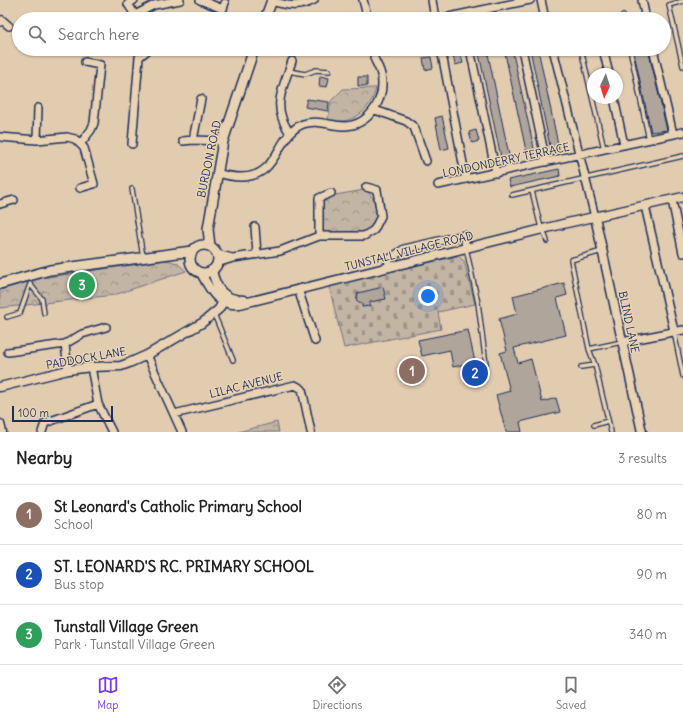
<!DOCTYPE html>
<meta charset="utf-8">
<style>
body{margin:0;font-family:Delius,sans-serif;background:#f2f2f2;color:#222}
.compass{position:absolute;left:587px;top:68px;width:36px;height:36px;border-radius:50%;background:#fff;box-shadow:0 1px 3px #0004;rotate:184deg}
.scale{position:absolute;left:12px;bottom:10px;width:101px;box-sizing:border-box;padding-left:4px;border:2px solid #1b2f5e;border-top:0;font-size:11px;line-height:14px;white-space:nowrap;color:#1b2f5e;-webkit-text-stroke:3px #e9d3b3;paint-order:stroke}
.you{position:absolute;left:428px;top:296px;width:14px;height:14px;margin:-10px;border:3px solid #fff;border-radius:50%;background:#1a73e8;box-shadow:0 0 0 6px #1a73e833}
.badge{display:grid;place-items:center;width:26px;height:26px;border-radius:50%;background:#7c3aed;color:#fff;font-size:13px;font-weight:700}
.pin{position:absolute;translate:-50% -50%;border:2px solid #fff;box-shadow:0 1px 4px #0006}
.list{margin:0;padding:0;list-style:none}
h2{display:flex;justify-content:space-between;align-items:center;height:52px;margin:0;padding:0 16px;font-size:17px}
h2 small{font-size:13px;font-weight:400;color:#767676}
.list li{display:grid;grid-template-columns:26px 1fr auto;gap:12px;align-items:center;box-sizing:border-box;height:60px;padding:0 16px;border-top:1px solid #e0e0e0}
.list b{display:block;font-size:15px;white-space:nowrap}
.list p{margin:0;font-size:13px;white-space:nowrap;color:#767676}
.list em{font-size:13px;font-style:normal;color:#767676}
.icon{flex:none;width:22px;height:22px;fill:none;stroke:currentColor;stroke-width:2;stroke-linecap:round;stroke-linejoin:round}
.map{position:relative;flex:none;width:683px;height:432px;overflow:hidden}
.search{position:absolute;background:#fff;box-shadow:0 1px 3px #0004;left:12px;right:12px;top:12px;height:44px;display:flex;align-items:center;gap:10px;box-sizing:border-box;padding:0 14px;border-radius:22px;color:#767676;font-size:15px}
.sheet{height:232px;background:#fff}
nav{display:flex;justify-content:space-around;align-items:center;box-sizing:border-box;height:56px;border-top:1px solid #e0e0e0;background:#fff;font-size:11px;color:#767676}
nav a{display:grid;justify-items:center;gap:2px}
nav .on{color:#7c3aed}
.map>svg:first-child{display:block}
</style>
<div class="map">
<svg width="683" height="432" viewBox="0 0 683 432">
<defs>
<pattern id="forest-crowns" width="20" height="18" patternUnits="userSpaceOnUse"><rect width="20" height="18" fill="#c3b5a4"/><path d="M2 6a3 3 0 1 1 6 0M12 15a3 3 0 1 1 6 0" fill="none" stroke="#9e9489"/></pattern>
<pattern id="cemetery-stones" width="16" height="16" patternUnits="userSpaceOnUse"><rect width="16" height="16" fill="#c3b5a4"/><path d="M2 7V4a2 2 0 0 1 4 0v3zM10 15v-3a2 2 0 0 1 4 0v3z" fill="#9e9489"/></pattern>
</defs>
<rect width="100%" height="100%" fill="#e1ccb0"/>
<filter id="ink" filterUnits="userSpaceOnUse"><feTurbulence type="fractalNoise" baseFrequency=".025" numOctaves="2"/><feDisplacementMap in="SourceGraphic" scale="8" xChannelSelector="R" yChannelSelector="G"/><feConvolveMatrix kernelMatrix="1 2 1 2 8 2 1 2 1" color-interpolation-filters="sRGB"/></filter>
<g filter="url(#ink)">
<path fill="url(#forest-crowns)" stroke="#6f7281" d="M376,88C371,111 351,126 328,120L331,101L343,89Z
M365,190C376,197 376,209 376,222C361,238 344,234 323,235V202L335,195Z
M166,260L177,263L186,271L114,295L0,308V290L42,278Z
M277,422L279,432H238Z"/>
<path fill="url(#cemetery-stones)" stroke="#6f7281" d="M458,256L464,261L475,304L438,312L441,329L344,348L329,286Z"/>
<path fill="#b0a59b" stroke="#1b2f5e" d="M478,49H487L510,160L502,162Z
M504,49H512L535,153L527,155Z
M530,49H538L559,149L551,151Z
M642,49H648L667,130L651,132L634,53L642,51Z
M460,52L463,63L455,65L453,54Z
M431,57L433,68L425,70L423,58Z
M320,76L329,78L327,87L319,86Z
M358,77H367V86H358Z
M307,99L329,102L328,111L305,107Z
M442,116L449,148L441,150L435,118Z
M476,130L479,141L472,143L469,132Z
M559,169L560,176L510,187L508,180Z
M564,283L567,295L557,298L566,335L514,348L518,363L531,359L542,402L556,398L560,412L520,422L522,432H506L496,395L510,391L500,353L507,351L499,319L517,314L513,296Z
M383,287L386,299L370,302V306L362,307V304L356,300L358,293Z
M468,330L475,362L453,367L450,350L422,356L418,340Z"/>
<g fill="none" stroke-linecap="round" stroke-linejoin="round">
<g stroke="#1b2f5e" stroke-width="6">
<path id="service" d="M683,1L669,5L683,66
M623,16L624,19
M581,49L604,149
M630,49L649,140
M289,71L305,74L316,70L329,71
M132,189L143,257
M532,191L541,228
M512,195L683,156
M543,229L547,241
M466,248L478,303L486,364
M602,251L571,260L589,349L595,365L611,432
M214,314L233,360
M7,317L20,313L30,284L42,299L44,313
M674,332L683,376
M589,349L622,342
M581,367L595,365
M594,425L608,421"/>
</g>
<g stroke="#1b2f5e" stroke-width="10">
<path id="minor" d="M134,0L128,4L135,15L154,5L180,0
M200,0L223,9L225,3
M363,0L368,19
M432,0L435,19
M541,0L545,19
M642,0L646,19
M271,1C288,6 298,8 314,0
M439,19L530,0
M0,22L2,20L9,26
M441,49L466,179
M470,49L496,173
M522,49L546,162
M553,49L595,217
M603,49L609,74
M653,49L673,134
M614,98L624,145
M201,99L193,140L223,141
M375,110L406,121L414,127L426,161
M289,132C271,105 283,89 292,61
M0,137L37,140L67,137L75,139L84,148L94,184L80,188
M37,140L38,108
M183,141L193,140
M81,143L91,130L94,123L100,65L85,62
M132,144L139,57L149,49
M217,173C224,175 233,177 241,177C280,177 275,135 303,124C317,119 330,126 345,126C370,125 386,98 381,75C380,69 376,63 374,58
M438,185L683,132
M672,200L683,253
M0,204L14,200
M645,206L674,331
M255,227L257,254
M319,236V198L331,193
M217,254L232,258
M217,263L233,258L280,251L319,236H364L374,230L381,216L377,190L366,187
M390,267L388,260L404,249L464,235L466,248
M298,289L315,341
M622,342L683,330
M8,352L65,344
M147,355L182,432
M91,367L98,404L112,432
M68,370L65,344L82,334L106,327
M174,414L295,385L302,389L311,432
M42,432L45,423L98,404"/>
</g>
<g stroke="#1b2f5e" stroke-width="11">
<path id="tertiary" d="M595,217L642,432
M212,270C216,289 224,300 244,300
M201,273C210,290 218,307 240,304L567,223L683,197
M0,387L68,370L91,367L121,366L129,363L147,355L202,323L219,309L226,296
M0,424L2,432"/>
</g>
<g stroke="#1b2f5e" stroke-width="12">
<path id="secondary" d="M265,19L272,0
M190 259a14 14 0 1 1 28 0a14 14 0 1 1-28 0Z
M210,246L208,229L223,141L254,49
M0,284L50,270L192,251"/>
</g>
<use href="#service" stroke="#e9d3b3" stroke-width="3.5"/>
<use href="#minor" stroke="#e9d3b3" stroke-width="7"/>
<use href="#tertiary" stroke="#e9d3b3" stroke-width="8"/>
<use href="#secondary" stroke="#e9d3b3" stroke-width="9"/>
</g>
</g>
<g text-anchor="middle" dominant-baseline="central" stroke-width="3" stroke-linejoin="round" paint-order="stroke">
<g font-size="11" fill="#1b2f5e" stroke="#e9d3b3">
<text transform="translate(209 159) rotate(-78)">BURDON ROAD</text>
<text transform="translate(506 160) rotate(-12)">LONDONDERRY TERRACE</text>
<text transform="translate(409 251) rotate(-14)">TUNSTALL VILLAGE ROAD</text>
<text transform="translate(629 322) rotate(78)">BLIND LANE</text>
<text transform="translate(86 358) rotate(-10)">PADDOCK LANE</text>
<text transform="translate(246 385) rotate(-14)">LILAC AVENUE</text>
</g>
</g>
</svg>
<svg class="compass" viewBox="-18 -18 36 36"><path d="M0-13l5 13h-10z" fill="#e53935"/><path d="M0 13l5-13h-10z" fill="#767676"/></svg>
<div class="scale">100 m</div>
<div class="you"></div>
<div class="pin badge" style="left:412px;top:371px;background:#8d6e63">1</div>
<div class="pin badge" style="left:475px;top:373px;background:#1a4fb4">2</div>
<div class="pin badge" style="left:82px;top:285px;background:#2e9e5b">3</div>
<div class="search"><svg class="icon" aria-label="search" viewBox="0 0 24 24"><circle cx="10" cy="10" r="6"/><path d="M15 15l6 6"/></svg>Search here</div>
</div>
<section class="sheet">
<h2>Nearby<small>3 results</small></h2>
<ul class="list">
<li><span class="badge" style="background:#8d6e63">1</span><div><b>St Leonard's Catholic Primary School</b><p>School</p></div><em>80 m</em></li>
<li><span class="badge" style="background:#1a4fb4">2</span><div><b>ST. LEONARD'S RC. PRIMARY SCHOOL</b><p>Bus stop</p></div><em>90 m</em></li>
<li><span class="badge" style="background:#2e9e5b">3</span><div><b>Tunstall Village Green</b><p>Park · Tunstall Village Green</p></div><em>340 m</em></li>
</ul>
</section>
<nav>
<a class="on"><svg class="icon" aria-label="map" viewBox="0 0 24 24"><path d="M3 6l6-2 6 2 6-2v14l-6 2-6-2-6 2zM9 4v14M15 6v14"/></svg>Map</a>
<a><svg class="icon" aria-label="directions" viewBox="0 0 24 24"><path d="M12 3l9 9-9 9-9-9zM9 14v-3h6M13 9l2 2-2 2"/></svg>Directions</a>
<a><svg class="icon" aria-label="saved" viewBox="0 0 24 24"><path d="M7 4h10v16l-5-4-5 4z"/></svg>Saved</a>
</nav>
